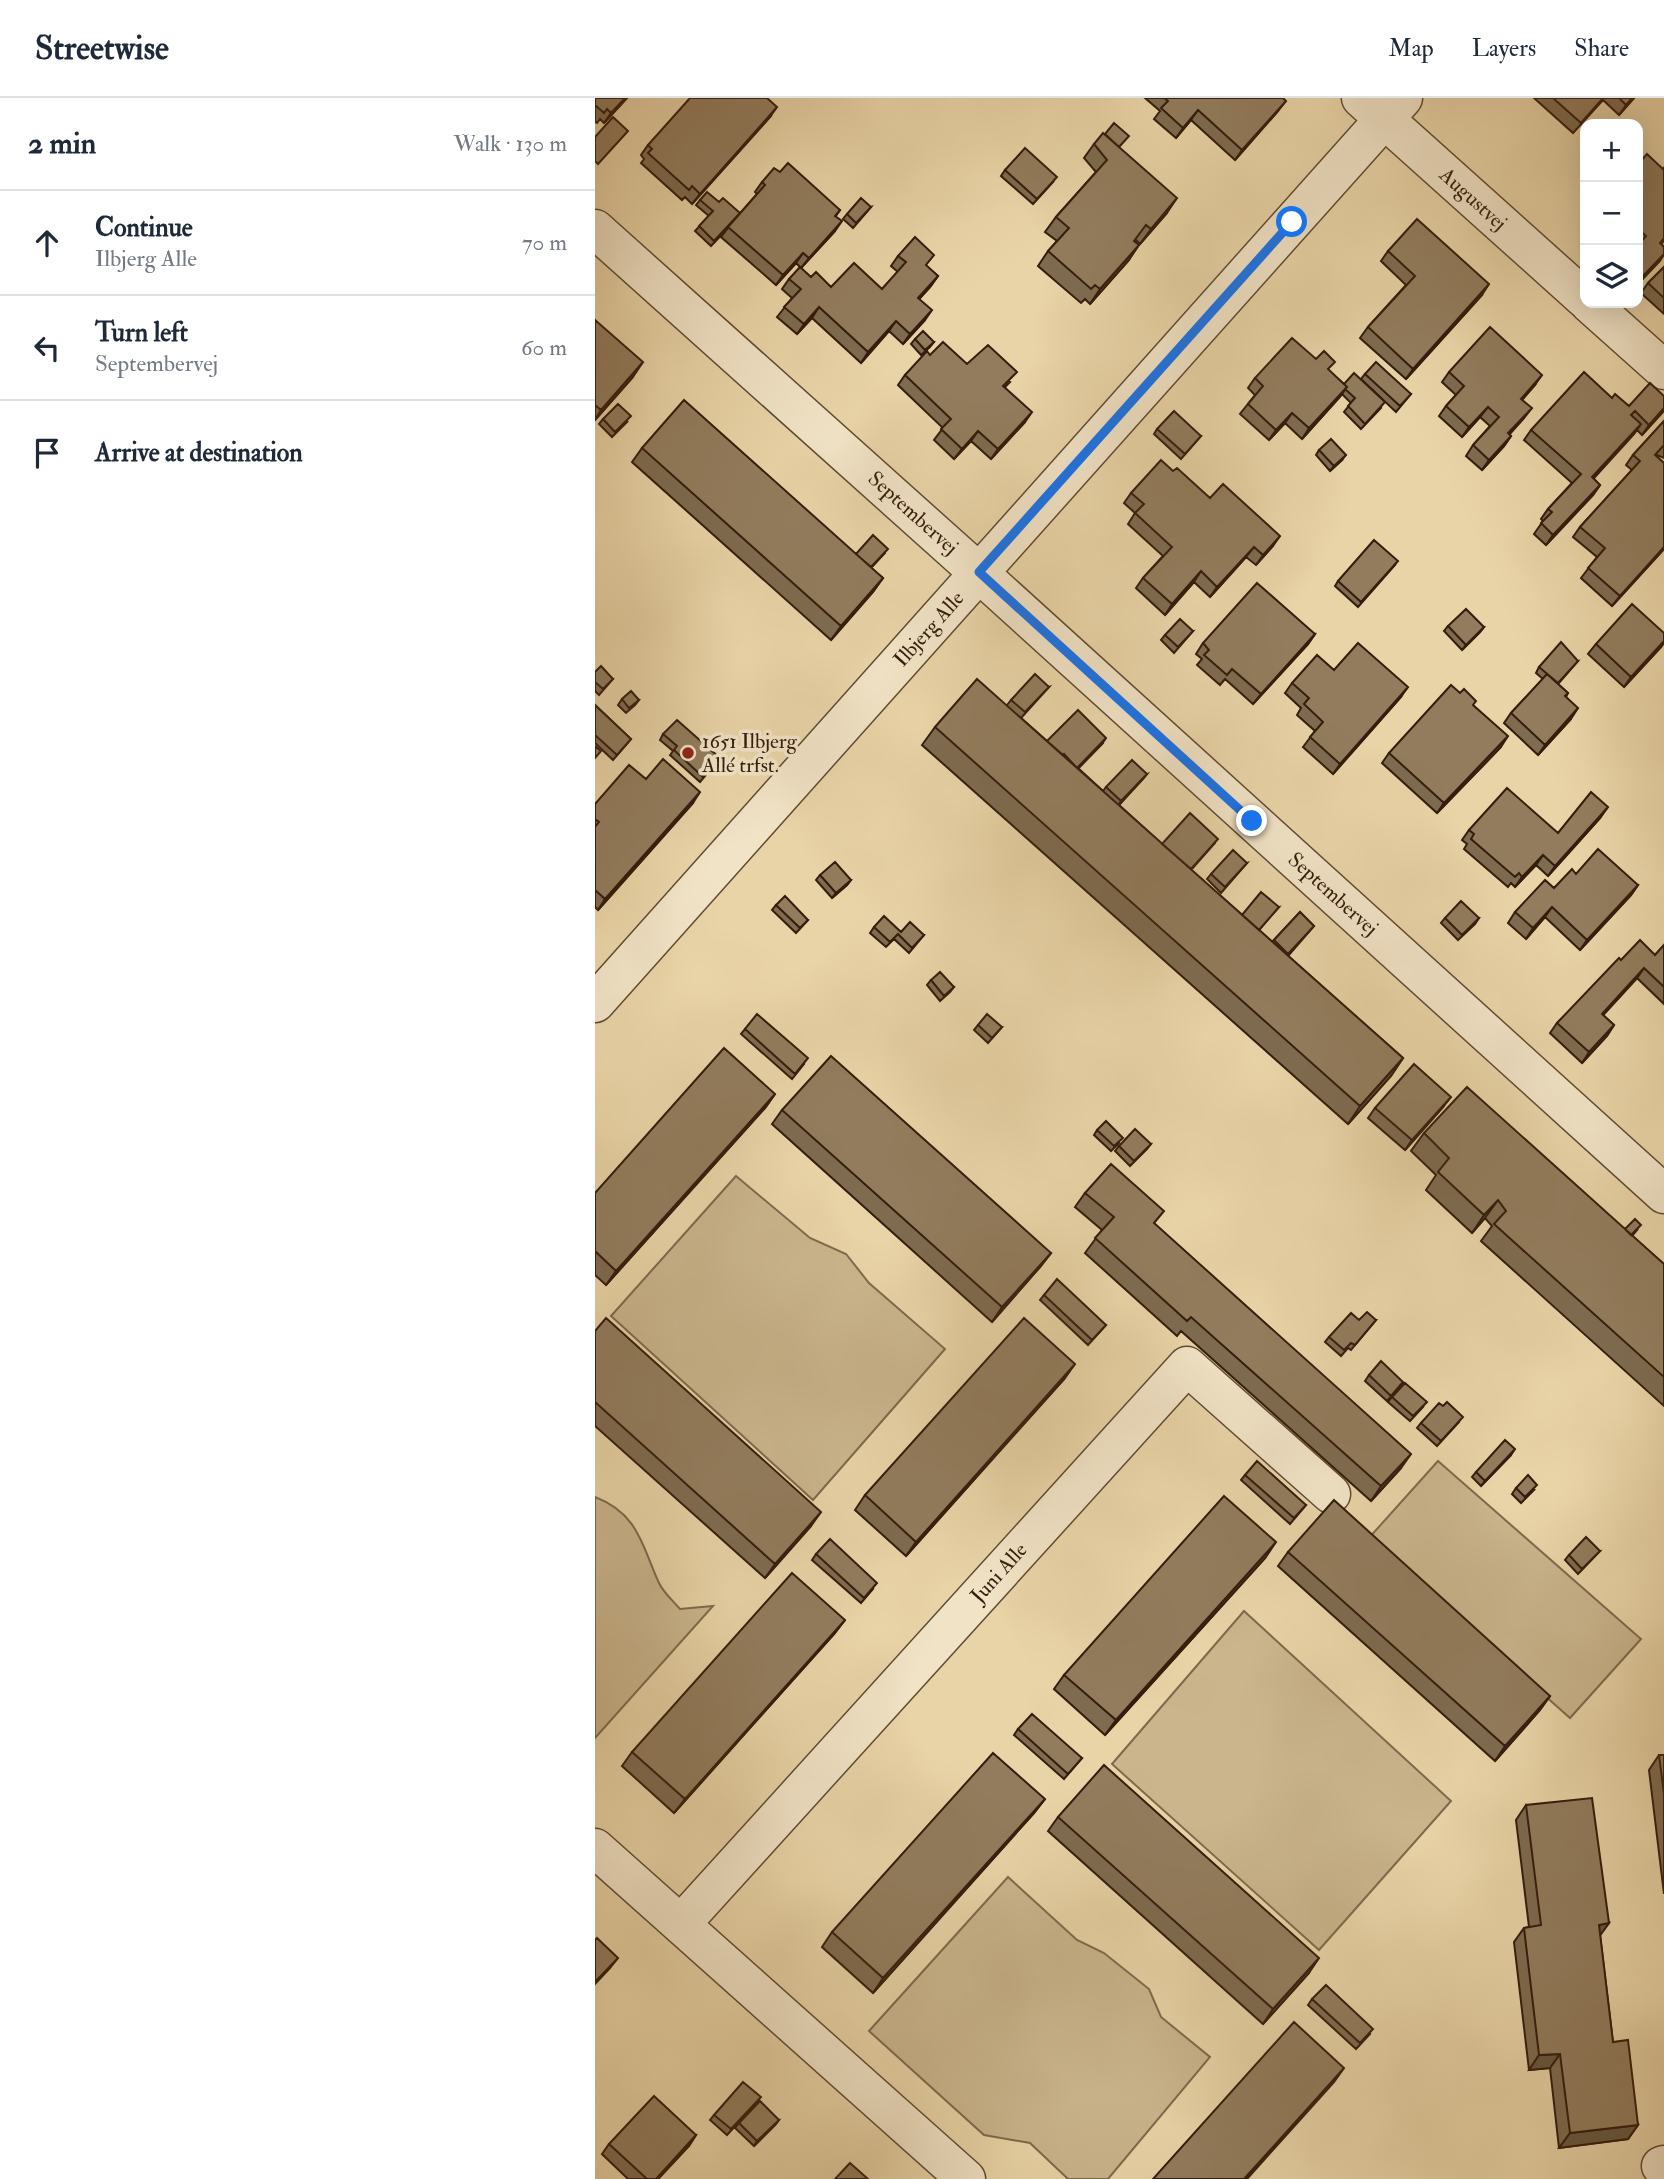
<!DOCTYPE html>
<meta charset="utf-8">
<style>
body{margin:0;font-family:"IM FELL Double Pica",serif;background:#f6f6f7;color:#1f2937}
.controls{position:absolute;right:21px;top:21px;display:grid;overflow:hidden;border-radius:14px;box-shadow:0 7px 28px #0002}
.controls button{width:63px;height:63px;display:grid;place-items:center;padding:0;border:0;border-bottom:2px solid #e0e1e3;background:#fff;color:#1f2937;font:35px sans-serif}
.stop{position:absolute;width:21px;height:21px;margin:-16px;border:5px solid #1a73e8;border-radius:50%;background:#fff}
.stop.end{background:#1a73e8;border-color:#fff;box-shadow:0 2px 7px #0008}
.list{margin:0;padding:0;list-style:none}
h2{display:flex;justify-content:space-between;align-items:center;height:91px;margin:0;padding:0 28px;font-size:30px}
h2 small{font-size:23px;font-weight:400;color:#747a83}
.list li{display:grid;grid-template-columns:46px 1fr auto;gap:21px;align-items:center;box-sizing:border-box;height:105px;padding:0 28px;border-top:2px solid #e0e1e3}
.list b{display:block;font-size:26px;white-space:nowrap}
.list p{margin:0;font-size:23px;white-space:nowrap;color:#747a83}
.list em{font-size:23px;font-style:normal;color:#747a83}
.icon{flex:none;width:38px;height:38px;fill:none;stroke:currentColor;stroke-width:2;stroke-linecap:round;stroke-linejoin:round}
.map{position:relative;flex:none;width:1069px;height:2081px;overflow:hidden}
header{display:flex;align-items:center;gap:42px;box-sizing:border-box;height:98px;padding:0 35px;background:#fff;border-bottom:2px solid #e0e1e3}
header strong{font-size:33px}
nav{display:flex;gap:38px;margin-inline-start:auto;font-size:24px}
main{display:flex}
aside{flex:1;background:#fff}
.map>svg:first-child{display:block}
</style>
<header>
<strong>Streetwise</strong>
<nav><a>Map</a><a>Layers</a><a>Share</a></nav>
</header>
<main>
<aside>
<h2>2 min<small>Walk · 130 m</small></h2>
<ul class="list">
<li><svg class="icon" aria-label="ahead" viewBox="0 0 24 24"><path d="M12 20V5M6 11l6-6 6 6"/></svg><div><b>Continue</b><p>Ilbjerg Alle</p></div><em>70 m</em></li>
<li><svg class="icon" aria-label="left" viewBox="0 0 24 24"><path d="M17 20v-9H6M10 6l-5 5 5 5"/></svg><div><b>Turn left</b><p>Septembervej</p></div><em>60 m</em></li>
<li><svg class="icon" aria-label="arrive" viewBox="0 0 24 24"><path d="M6 21V4h12l-3 4 3 4H6"/></svg><div><b>Arrive at destination</b></div></li>
</ul>
</aside>
<div class="map">
<svg width="1069" height="2081" viewBox="0 0 1069 2081">
<rect width="100%" height="100%" fill="#e9d4a7"/>
<filter id="stains"><feTurbulence type="fractalNoise" baseFrequency=".00286" numOctaves="4"/><feColorMatrix values="0 0 0 0 .2 0 0 0 0 .09 0 0 0 0 .02 0 0 0 .5 -.17"/></filter>
<radialGradient id="worn" r=".72"><stop offset=".6" stop-color="#630" stop-opacity="0"/><stop offset="1" stop-color="#630" stop-opacity=".3"/></radialGradient>
<path fill="#cab58d" stroke="#7f694d" stroke-width="2" d="M141,1078L215,1140L251,1156L274,1185L350,1251L218,1402L16,1218Z
M843,1363L1046,1541L975,1620L773,1441Z
M0,1399C44,1416 47,1448 64,1485C68,1494 78,1503 85,1511L118,1508L0,1640Z
M649,1513L856,1703L724,1852L517,1666Z
M413,1779L482,1842L509,1855L554,1891L566,1919L615,1959L513,2081H473L435,2045L389,2037L274,1933Z"/>
<g fill="none" stroke-linecap="round" stroke-linejoin="round">
<g stroke="#614b34" stroke-width="41">
<path id="minor" d="M766,0L990,201
M0,131L384,475L1069,1096
M994,205L1069,272
M0,905L808,0
M0,1750L371,2081
M86,1826L592,1268L736,1396
M1066,2068L1069,2067"/>
</g>
<use href="#minor" stroke="#f1e3c6" stroke-width="38"/>
</g>
<path fill="#7e6b50" stroke="#341d0d" stroke-width="2" d="M0,0H32L9,25L5,21L2,25L0,24Z
M550,0H688L683,13L640,62L596,22L581,40L559,21L565,13Z
M939,0H1039L1024,17L1008,2L978,35Z
M175,19L97,106L90,99L87,102L46,65L49,61L46,57L53,47Z
M499,46L524,50L572,115L545,146L541,142L534,162L495,206L490,201L486,205L443,168L453,153L462,143L450,134L461,119L501,74L489,60Z
M1043,66L1068,71L1069,69V143L1066,146L1069,149V157L1043,186Z
M410,72L458,84L438,106L406,78Z
M185,74L245,112L241,118L240,133L206,170L201,165L181,187L126,139L133,130L116,148L100,133L114,118L101,107L105,102L124,104L142,119L162,96L160,94L167,84Z
M276,109L258,130L248,121L252,116Z
M793,153L887,197L811,281L765,240L773,229L811,187L786,163Z
M303,158L331,168L343,178L335,189L324,201L330,222L308,246L294,233L266,265L217,220L202,236L182,219L197,200L187,191L194,181L216,179L236,189L287,191L303,174L296,168Z
M1069,169V216L1046,195L1053,185Z
M0,222L38,279L0,322Z
M320,241L339,244L335,249L326,257L316,246Z
M335,257L372,266L415,284L410,289L430,324L396,361L376,343L359,361L339,342L348,330L303,287L310,277Z
M734,273L749,286L786,310L766,331L749,314L756,305L747,296L707,341L690,325L674,342L645,316L660,297L653,290L660,280Z
M854,274L940,287L927,302L929,320L914,336L916,338L909,348L887,372L871,358L878,347L895,328L885,319L867,339L844,318L851,308L861,297L847,284Z
M770,276L816,296L801,314L766,281Z
M1069,298V312L1047,337L1042,332L998,380L1005,387L998,397L951,447L939,436L948,423L946,421L953,411L977,385L929,342L936,332L1017,300L1034,308Z
M8,321L32,324L17,339L4,326Z
M1069,323V360L1062,357L1061,358L1069,365V451L1017,508L986,480L1002,459L978,439L985,429L1037,372L1031,367L1038,357Z
M562,331L606,338L586,361L559,336Z
M47,350L261,456H289L276,470L288,480L278,494L236,542L37,364Z
M724,352L747,362L735,373L721,357Z
M578,373L678,448L661,467L651,459L615,499L599,484L570,517L541,490L548,480L568,458L533,426L540,415L529,405L536,395Z
M799,468L763,509L740,488L743,483Z
M853,528L889,529L885,534L867,552L849,533Z
M598,533L579,555L566,542L570,537Z
M1069,535V545L1066,549L1029,589L993,556L1001,546Z
M720,536L713,546L658,606L630,581L625,587L602,567L607,561L601,556L608,545Z
M983,563L963,586L973,595L971,599L976,621L943,657L909,625L916,615L948,581L941,575L944,569Z
M739,572L806,599L738,676L708,649L720,633L702,617L706,610L690,595L697,585Z
M0,574L18,581L4,597L0,593Z
M454,589L426,620L452,643L507,646L483,670L508,693L511,689L552,676L524,707L567,746H619L596,772L647,817L684,809L664,832L677,844L705,814L719,828L693,858L808,960L796,978L753,1026L327,647L340,629L412,607L416,602Z
M27,601L44,602L40,607L31,615L23,607Z
M0,607L36,641L18,662L0,645Z
M878,607L906,649L842,715L787,665L794,655Z
M68,636L125,660L105,684L75,657L78,653L65,642Z
M51,681L98,705L3,812L0,809V706Z
M1006,719L953,778L941,767L920,789L916,785L913,789L869,751L872,746L867,742L874,732L963,735Z
M652,765L626,795L612,781L616,776Z
M981,776L1043,787L1036,797L985,852L950,819L931,841L913,825L920,814Z
M225,777L256,782L252,787L237,800L221,782Z
M181,807L213,822L201,835L177,812Z
M850,820H884L880,826L863,842L846,825Z
M279,829L306,834L329,837L314,855L299,841L291,849L275,835Z
M1069,847V906L1042,880L1008,917L1019,927L1012,938L987,965L955,935L962,925L1026,862L1060,857Z
M336,882L359,889L355,894L345,903L332,887Z
M383,927L407,929L393,945L379,932Z
M150,931L209,966L197,981L146,936Z
M180,996L170,1010L11,1187L0,1177V1095Z
M848,1009L810,1052L773,1020L780,1010Z
M187,1012L456,1155L445,1169L397,1224L177,1026Z
M502,1032L524,1045L516,1053L499,1037Z
M829,1035L1030,1131L1042,1132L1037,1138L1069,1166V1308L886,1143L897,1128L890,1120L877,1135L831,1092L841,1077L816,1053Z
M556,1046L552,1051L535,1068L520,1053L524,1048Z
M490,1095L560,1126L806,1370L776,1403L586,1233L582,1238L490,1155L507,1132L480,1109Z
M449,1197L511,1227L493,1247L445,1202Z
M764,1222H781L756,1252L753,1250L746,1258L730,1244L734,1239Z
M0,1233L216,1428L170,1480L0,1328Z
M774,1277L805,1289L792,1303L770,1283Z
M470,1280L311,1458L260,1412L270,1397Z
M797,1299L828,1309L815,1323L793,1304Z
M848,1308L864,1324L842,1348L822,1330L826,1325Z
M916,1357L886,1388L877,1379L881,1374Z
M650,1377L711,1407L695,1426L646,1382Z
M921,1390L939,1392L926,1405L917,1396Z
M1005,1453L983,1476L970,1462L974,1457Z
M693,1454L955,1598L945,1612L900,1663L683,1468Z
M221,1456L278,1491L266,1505L217,1462Z
M671,1459L510,1637L459,1591L469,1577Z
M250,1522L239,1536L79,1715L27,1668L37,1654Z
M423,1631L487,1660L469,1681L419,1637Z
M1064,1657H1069V1796L1054,1672Z
M450,1701L439,1715L278,1895L227,1849L237,1834Z
M931,1707L1014,1825L1005,1837L1018,1944L1043,2027L1033,2041L964,2050L955,1970L934,1972L919,1844L929,1830L934,1829L921,1722Z
M463,1719L714,1875L668,1926L453,1733Z
M717,1901L775,1936L761,1951L713,1907Z
M162,2004L132,2037L115,2022L119,2017Z
M184,2022L180,2027L159,2048L140,2030L144,2025Z
M101,2037L94,2048L63,2081H33L7,2056L14,2046Z"/>
<path fill="#665741" stroke="#341d0d" stroke-width="2" d="M30,0H32L9,25L16,15Z
M1037,0H1039L1024,17L1031,7Z
M691,3L683,13L640,62L647,52Z
M182,9L175,19L97,106L105,96Z
M603,12L596,22L581,40L588,30Z
M582,100L572,115L545,146L556,131Z
M247,123L240,133L206,170L214,160Z
M544,147L534,162L495,206L505,191Z
M208,155L201,165L181,187L188,177Z
M1069,156L1065,163L1043,186L1047,179Z
M343,178L335,189L316,210L323,200Z
M894,186L887,197L811,281L818,271Z
M224,209L217,220L202,236L209,226Z
M337,212L330,222L308,246L315,236Z
M301,223L294,233L266,265L273,254Z
M48,264L38,279L0,322L6,312Z
M947,277L940,287L919,311L926,301Z
M752,289L745,299L707,341L714,330Z
M893,309L885,319L867,339L874,329Z
M937,310L929,320L906,346L913,335Z
M1069,310L1068,314L1047,337L1054,327Z
M437,314L430,324L396,361L403,351Z
M697,315L690,325L674,342L681,332Z
M1046,326L1039,336L990,390L997,379Z
M383,333L376,343L359,361L367,351Z
M916,338L909,348L887,372L894,362Z
M751,357L747,362L735,373L739,368Z
M1005,387L998,397L951,447L958,437Z
M685,438L678,448L661,467L668,457Z
M659,449L651,459L615,499L622,489Z
M1069,449V451L1017,508L1025,498Z
M606,473L599,484L570,517L577,506Z
M288,480L278,494L236,542L246,528Z
M889,529L885,534L867,552L871,547Z
M720,536L713,546L658,606L666,596Z
M1069,543L1066,549L1029,589L1036,579Z
M813,589L806,599L738,676L745,666Z
M983,610L976,621L943,657L950,647Z
M913,638L906,649L842,715L849,705Z
M511,640L507,646L479,675L482,670Z
M552,676L548,681L522,709L526,703Z
M105,694L98,705L3,812L10,801Z
M1013,709L1006,719L953,778L960,768Z
M948,757L941,767L920,789L927,779Z
M256,782L252,787L237,800L241,795Z
M1043,787L1036,797L985,852L992,842Z
M957,809L950,819L931,841L938,830Z
M1049,870L1042,880L1000,926L1007,916Z
M1019,927L1012,938L987,965L994,954Z
M808,960L796,978L753,1026L765,1008Z
M180,996L170,1010L11,1187L21,1173Z
M856,999L848,1009L810,1052L817,1042Z
M903,1102L890,1120L877,1135L889,1117Z
M456,1155L445,1169L397,1224L407,1209Z
M480,1266L470,1280L311,1458L321,1444Z
M920,1351L916,1357L886,1388L890,1383Z
M816,1356L806,1370L776,1403L786,1388Z
M226,1414L216,1428L170,1480L180,1466Z
M681,1444L671,1459L510,1637L521,1622Z
M250,1522L239,1536L79,1715L90,1701Z
M955,1598L945,1612L900,1663L910,1648Z
M450,1701L439,1715L278,1895L288,1880Z
M1014,1825L1004,1839V1827Z
M23,1860L15,1870L0,1886V1884Z
M724,1860L714,1875L668,1926L678,1911Z
M965,1956L955,1970L934,1972L944,1957Z
M749,1970L739,1984L652,2081H649Z
M184,2022L180,2027L159,2048L162,2043Z
M1043,2027L1033,2041L964,2050L975,2035Z
M101,2037L94,2048L63,2081H61Z"/>
<path fill="#927c5d" stroke="#341d0d" stroke-width="2" d="M0,0H30L16,15L12,11L9,15L0,7Z
M95,0H172L182,9L105,96L97,88L94,92L53,55L57,51L53,47Z
M569,0H688L691,3L647,52L603,12L588,30L566,10L573,3Z
M958,0H1008L986,25Z
M1024,0H1037L1031,7Z
M18,19L33,33L3,66L0,63V39Z
M519,25L534,38L524,49L510,36Z
M508,35L582,100L556,131L551,127L539,143L544,147L505,191L500,187L496,191L453,153L474,130L461,119L512,62L499,46Z
M430,50L462,79L442,101L410,72Z
M1052,56L1069,72V140L1065,145L1069,149V156L1047,179L1043,176V147L1051,138L1043,131V66Z
M193,65L245,112L240,118L247,123L214,160L208,155L188,177L133,129L170,87L167,84L179,70L185,74Z
M112,94L124,104L128,100L145,115L119,143L104,128L118,113L105,102Z
M266,100L276,109L261,125L252,116Z
M822,121L894,186L818,271L773,229L820,178L793,153Z
M320,139L339,157L331,167L343,178L323,200L337,212L315,236L301,223L273,254L224,209L209,226L189,209L206,191L194,181L205,169L216,179L221,174L236,189L259,165L287,191L311,164L303,158Z
M1069,169V200L1053,185Z
M0,222L48,264L6,312L0,307Z
M895,229L947,277L926,301L937,310L913,335L916,338L894,362L878,347L904,319L893,309L874,329L851,308L869,288L854,274Z
M328,233L339,244L330,252L320,241Z
M697,240L721,261L729,253L740,264L733,271L752,289L714,330L697,315L681,332L653,306L668,288L660,280Z
M348,244L372,266L393,247L422,274L408,288L437,314L403,351L383,333L367,351L346,331L356,321L310,277L332,253L335,257Z
M781,264L816,296L805,308L770,276Z
M989,274L1017,300L1020,296L1034,308L1055,285L1069,298V310L1054,327L1040,313L1036,317L1046,326L997,379L1005,387L958,437L946,425L957,414L953,411L986,376L936,332Z
M759,275L790,304L770,326L753,308L760,300L750,291L752,289L749,286Z
M89,302L288,480L246,528L47,350Z
M23,306L36,318L20,334L8,321Z
M579,313L606,338L590,356L562,331Z
M1069,323V347L1060,357L1069,365V449L1025,498L993,470L1010,450L985,429L1045,363L1038,357Z
M736,341L751,357L739,368L724,352Z
M566,362L578,373L582,370L615,400L628,386L685,438L668,457L659,449L622,489L606,473L577,506L548,480L577,449L540,415L549,406L536,395Z
M278,437L293,451L276,469L261,456Z
M779,442L803,463L766,504L743,483Z
M662,485L720,536L666,596L637,571L632,577L609,557L614,552L608,545Z
M1037,506L1069,535V543L1036,579L1001,546Z
M871,511L889,529L871,547L853,528Z
M585,521L598,533L583,549L570,537Z
M966,544L983,563L963,585L944,569Z
M763,545L813,589L745,666L715,639L728,624L709,606L714,600L697,585L722,557L739,572Z
M6,568L18,581L8,591L0,584V574Z
M440,576L454,589L430,614L416,602Z
M952,576L973,595L970,598L983,610L950,647L916,615Z
M382,581L808,960L765,1008L340,629Z
M856,587L865,595L869,591L881,603L878,607L913,638L849,705L794,655Z
M36,593L44,602L34,610L27,601Z
M0,607L36,641L22,657L0,637Z
M483,612L511,640L482,670L469,656L468,657L452,643Z
M82,622L125,660L108,679L79,652L82,648L68,636Z
M0,648L6,653L0,660Z
M68,661L105,694L10,801L0,792V729L4,724L0,721V706L34,667L51,681Z
M537,662L552,676L526,703L511,689Z
M912,690L963,735L996,694L1013,709L960,768L948,757L927,779L924,775L920,779L876,741L879,736L874,732Z
M595,715L623,741L596,771L567,746Z
M1003,751L1043,787L992,842L957,809L938,830L920,814L950,782L959,790L977,771L981,776Z
M638,752L652,765L630,789L616,776Z
M240,764L256,782L241,795L225,777Z
M666,794L684,809L664,832L647,817Z
M190,798L213,822L205,830L181,807Z
M866,803L884,820L867,837L850,820Z
M705,814L719,828L693,856L679,842Z
M289,818L306,834L315,824L329,837L317,850L303,836L295,844L279,829Z
M1045,842L1060,857L1069,847V889L1049,870L1007,916L1019,927L994,954L962,925L1024,860L1026,862Z
M345,874L359,889L349,898L336,882Z
M162,916L213,960L200,976L150,931Z
M392,916L407,929L397,940L383,927Z
M129,950L180,996L21,1173L0,1153V1095Z
M236,958L456,1155L407,1209L187,1012Z
M819,966L856,999L817,1042L780,1010Z
M872,989L1069,1166V1279L899,1126L911,1113L903,1102L889,1117L843,1074L854,1060L829,1035Z
M511,1023L528,1040L519,1048L502,1032Z
M540,1031L556,1046L539,1063L524,1048Z
M516,1066L569,1113L559,1125L816,1356L786,1388L596,1219L592,1223L500,1140L519,1119L490,1095Z
M1040,1121L1046,1127L1036,1137L1030,1131Z
M462,1181L511,1227L497,1242L449,1197Z
M772,1214L781,1222L760,1247L756,1245L749,1252L734,1239L756,1215L764,1222Z
M11,1220L226,1414L180,1466L0,1304V1233Z
M429,1220L480,1266L321,1444L270,1397Z
M786,1263L808,1284L796,1298L774,1277Z
M810,1285L832,1304L818,1318L797,1299Z
M852,1304L868,1319L846,1343L826,1325L844,1305L848,1308Z
M910,1342L920,1351L890,1383L881,1374Z
M662,1363L711,1407L699,1420L650,1377Z
M933,1377L942,1387L930,1399L921,1390Z
M629,1398L681,1444L521,1622L469,1577Z
M739,1402L955,1598L910,1648L693,1454Z
M991,1439L1005,1453L987,1471L974,1457Z
M235,1441L282,1485L269,1500L221,1456Z
M197,1475L250,1522L90,1701L37,1654Z
M437,1616L487,1660L473,1676L423,1631Z
M398,1655L450,1701L288,1880L237,1834Z
M1064,1657H1069V1696Z
M509,1667L724,1860L678,1911L463,1719Z
M997,1700L1014,1825L1004,1827L1018,1944L1033,1942L1043,2027L975,2035L965,1956L944,1957L929,1830L946,1827L931,1707Z
M2,1840L23,1860L0,1884V1842Z
M731,1887L778,1931L765,1945L717,1901Z
M699,1924L749,1970L649,2081H558Z
M148,1984L166,1999L136,2031L119,2017Z
M59,1998L101,2037L61,2081H52L14,2046Z
M165,2003L184,2022L162,2043L144,2025Z
M255,2065L273,2081H240Z"/>
<g fill="none" stroke-linecap="round" stroke-linejoin="round">
<path stroke="#1a73e8" stroke-width="9" d="M657,723L384,474L697,124"/>
</g>
<circle fill="#8f2418" stroke="#f1e3c6" stroke-width="2.5" cx="93" cy="655" r="7"/>
<g text-anchor="middle" dominant-baseline="central" stroke-width="7" stroke-linejoin="round" paint-order="stroke">
<g font-size="21" fill="#341d0d" stroke="#f1e3c6">
<text transform="translate(878 101) rotate(42)">Augustvej</text>
<text transform="translate(318 415) rotate(42)">Septembervej</text>
<text transform="translate(334 531) rotate(-48)">Ilbjerg Alle</text>
<text transform="translate(738 796) rotate(42)">Septembervej</text>
<text transform="translate(404 1475) rotate(-48)">Juni Alle</text>
</g>
<g font-size="21" fill="#341d0d" stroke="#f1e3c6" text-anchor="start">
<text x="107" y="643">1651 Ilbjerg<tspan x="107" dy="24">Allé trfst.</tspan></text>
</g>
</g>
<rect width="100%" height="100%" filter="url(#stains)"/>
<rect width="100%" height="100%" fill="url(#worn)"/>
</svg>
<div class="controls">
<button>+</button>
<button>−</button>
<button><svg class="icon" aria-label="layers" viewBox="0 0 24 24"><path d="M12 4l9 5-9 5-9-5zM3 14l9 5 9-5"/></svg></button>
</div>
<div class="stop" style="left:697px;top:124px"></div>
<div class="stop end" style="left:657px;top:723px"></div>
</div>
</main>
